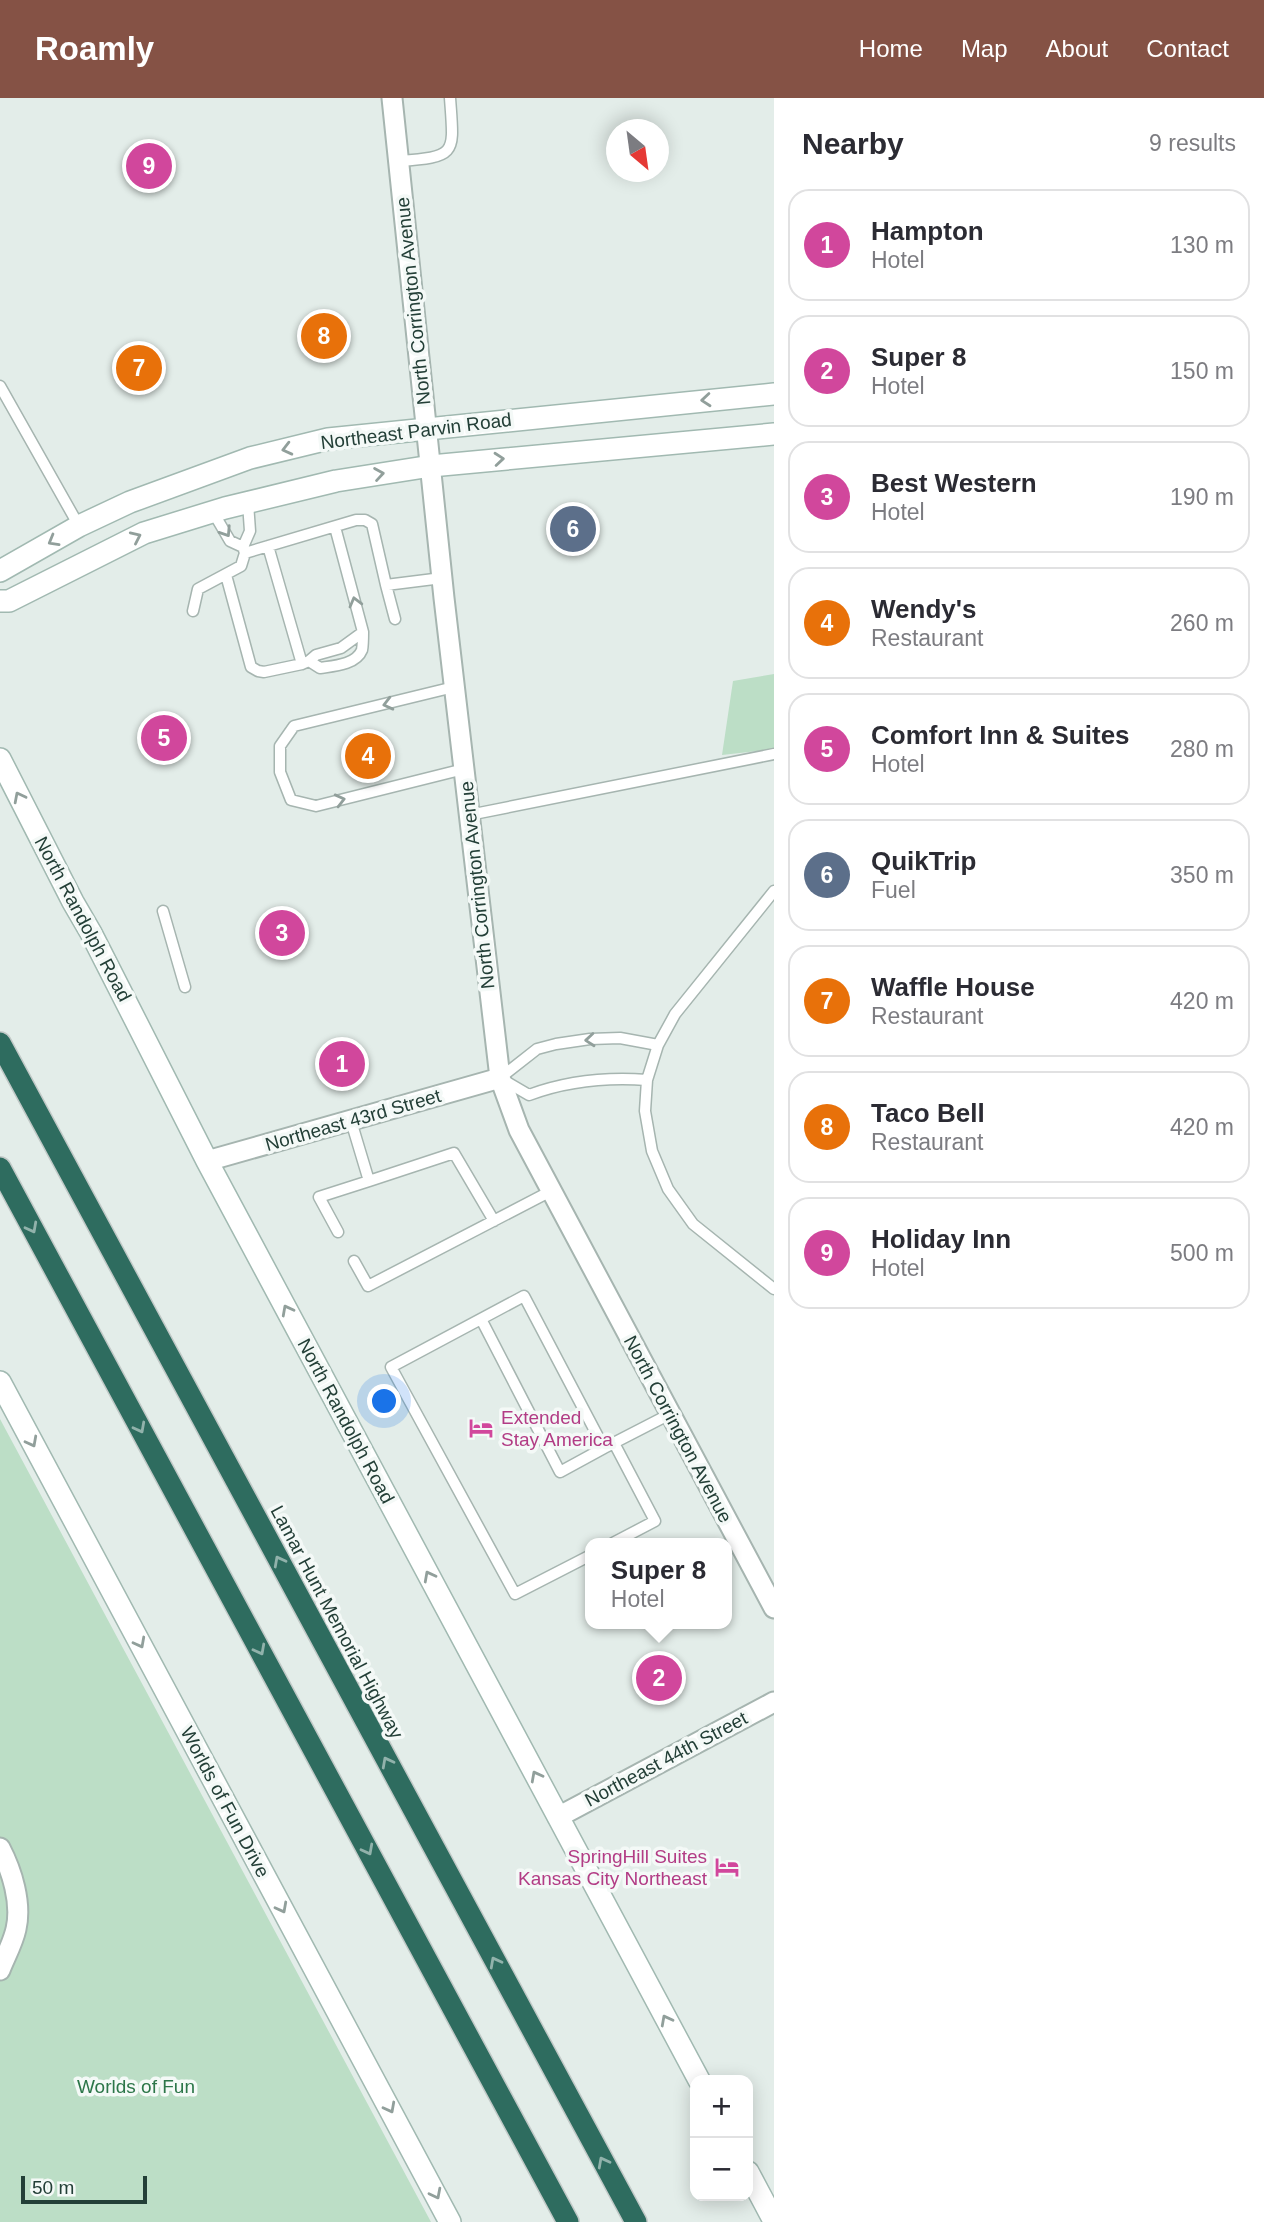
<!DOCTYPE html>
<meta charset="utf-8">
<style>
body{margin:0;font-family:Helvetica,sans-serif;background:#f7f7f7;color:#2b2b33}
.controls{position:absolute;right:21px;bottom:21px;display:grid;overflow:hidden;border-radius:14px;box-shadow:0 4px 18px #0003}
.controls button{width:63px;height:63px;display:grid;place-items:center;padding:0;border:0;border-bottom:2px solid #e1e1e2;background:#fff;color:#2b2b33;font:35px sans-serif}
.compass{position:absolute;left:606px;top:21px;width:63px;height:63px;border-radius:50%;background:#fff;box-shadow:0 4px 18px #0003;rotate:151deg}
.scale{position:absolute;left:21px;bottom:18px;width:126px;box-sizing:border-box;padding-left:7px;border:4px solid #233f37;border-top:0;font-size:19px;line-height:24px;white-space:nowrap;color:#233f37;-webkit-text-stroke:5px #f4f9f7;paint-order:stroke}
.you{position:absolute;left:385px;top:1304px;width:24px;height:24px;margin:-18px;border:5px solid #fff;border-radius:50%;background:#1a73e8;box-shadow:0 0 0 10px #1a73e833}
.badge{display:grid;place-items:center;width:46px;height:46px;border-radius:50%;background:#855245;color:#fff;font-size:23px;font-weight:700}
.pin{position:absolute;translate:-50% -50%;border:4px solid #fff;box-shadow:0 2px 7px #0006}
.popup{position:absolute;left:585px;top:1440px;width:147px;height:91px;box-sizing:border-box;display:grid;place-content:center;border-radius:14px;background:#fff;filter:drop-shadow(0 2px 5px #0005);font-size:23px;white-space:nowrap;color:#7c7c81}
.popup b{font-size:26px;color:#2b2b33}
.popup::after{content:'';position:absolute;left:50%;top:100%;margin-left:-14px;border:14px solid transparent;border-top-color:#fff}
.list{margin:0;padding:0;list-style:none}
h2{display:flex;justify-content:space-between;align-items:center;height:91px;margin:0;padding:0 28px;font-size:30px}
h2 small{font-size:23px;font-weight:400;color:#7c7c81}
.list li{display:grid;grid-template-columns:46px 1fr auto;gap:21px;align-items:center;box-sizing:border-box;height:112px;margin:0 14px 14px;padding:0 14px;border:2px solid #e1e1e2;border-radius:21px}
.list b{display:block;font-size:26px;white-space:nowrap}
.list p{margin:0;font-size:23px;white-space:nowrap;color:#7c7c81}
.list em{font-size:23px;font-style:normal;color:#7c7c81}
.map{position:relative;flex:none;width:774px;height:2124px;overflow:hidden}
header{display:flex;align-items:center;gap:42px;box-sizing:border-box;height:98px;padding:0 35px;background:#855245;color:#fff}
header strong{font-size:33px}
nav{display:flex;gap:38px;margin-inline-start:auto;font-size:24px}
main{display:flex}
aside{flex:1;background:#fff}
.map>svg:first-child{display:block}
</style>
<header>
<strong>Roamly</strong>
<nav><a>Home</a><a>Map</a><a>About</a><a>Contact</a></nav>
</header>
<main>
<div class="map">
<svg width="774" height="2124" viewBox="0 0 774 2124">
<rect width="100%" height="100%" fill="#e3ede9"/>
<path fill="#bcdec6" d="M774,576V651L722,657L733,583Z
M0,1321L431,2124H0Z"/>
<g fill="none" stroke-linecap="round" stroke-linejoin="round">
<g stroke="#a6b5b0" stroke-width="13">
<path id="lane" d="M399,63C458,59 454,56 450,0
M0,288L79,428
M213,414L230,443L243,449
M245,455L356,422H365L372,426L386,487L442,480
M226,477L251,569L258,573L264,574L302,566L268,448
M386,487L395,521
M193,513L198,491L241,468L245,455L243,449L250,433L248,405
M309,563L320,570C333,568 356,567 362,552C363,547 363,539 363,534
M302,566L309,563L316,557L341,550L363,534L335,429
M454,589L294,628L280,648V674L291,702L316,708L464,671
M469,717L774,656
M774,793L675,916L658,947L647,982L645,1013L652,1053L668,1091L693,1126L774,1191
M163,813L185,889
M647,982C607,979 567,983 529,997L500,980L537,951L556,946L590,941L620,940L658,947
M369,1083L454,1055L494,1123
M338,1134L319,1099L369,1083L351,1023
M354,1163L368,1188L551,1093
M481,1221L560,1374L604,1350
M613,1445L655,1423L614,1345
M591,1457L515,1496L391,1269L524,1198L604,1350L670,1316"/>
</g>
<g stroke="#a6b5b0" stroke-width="23">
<path id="street" d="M392,0L444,500L500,980L519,1032L774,1510
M207,1063L500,980
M558,1719L774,1604
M0,1750C12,1773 22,1805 16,1831C13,1845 5,1859 0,1872"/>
</g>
<g stroke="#a1b9b1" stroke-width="24">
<path id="secondary" d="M0,473L79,428L130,404L250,360L328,341L774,296
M0,503H9L144,435L225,410L336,383L431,368L774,336
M0,661L73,804L91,835L207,1063L699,1982
M0,1284L450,2124
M748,2074L774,2123"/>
</g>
<g stroke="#c1c9c7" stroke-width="24">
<path id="highway" d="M0,945L636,2124
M0,1070L568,2124"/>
</g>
<use href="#lane" stroke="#fff" stroke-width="10"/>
<use href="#street" stroke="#fff" stroke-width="19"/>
<use href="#secondary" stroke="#fff" stroke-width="21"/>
<use href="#highway" stroke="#2e6c5f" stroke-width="21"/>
</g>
<defs><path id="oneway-chevron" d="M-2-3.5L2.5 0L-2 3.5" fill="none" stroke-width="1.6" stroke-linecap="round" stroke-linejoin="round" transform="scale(1.75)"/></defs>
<g stroke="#919f9b">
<use href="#oneway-chevron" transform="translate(706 302) rotate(175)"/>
<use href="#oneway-chevron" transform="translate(287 351) rotate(166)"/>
<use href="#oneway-chevron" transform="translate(499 361) rotate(-5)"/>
<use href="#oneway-chevron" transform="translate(379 376) rotate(-9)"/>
<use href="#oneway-chevron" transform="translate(226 434) rotate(57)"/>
<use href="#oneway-chevron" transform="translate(136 439) rotate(-25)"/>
<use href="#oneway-chevron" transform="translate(53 443) rotate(150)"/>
<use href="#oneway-chevron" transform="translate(355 504) rotate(-105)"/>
<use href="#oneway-chevron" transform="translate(388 606) rotate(166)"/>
<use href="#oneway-chevron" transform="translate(19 699) rotate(-117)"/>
<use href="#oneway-chevron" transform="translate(340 702) rotate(-14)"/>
<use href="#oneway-chevron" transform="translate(590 942) rotate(175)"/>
<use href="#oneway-chevron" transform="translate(287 1212) rotate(-118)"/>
<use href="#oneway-chevron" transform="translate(32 1344) rotate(62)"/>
<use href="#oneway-chevron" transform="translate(429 1478) rotate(-118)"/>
<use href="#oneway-chevron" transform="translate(140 1545) rotate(62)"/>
<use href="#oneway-chevron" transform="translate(536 1678) rotate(-118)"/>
<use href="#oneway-chevron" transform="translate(282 1810) rotate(62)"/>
<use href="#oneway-chevron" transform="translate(666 1922) rotate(-118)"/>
<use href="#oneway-chevron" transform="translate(390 2010) rotate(62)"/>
<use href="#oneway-chevron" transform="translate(436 2096) rotate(63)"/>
</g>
<g stroke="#91b2ab">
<use href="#oneway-chevron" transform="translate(32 1130) rotate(62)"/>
<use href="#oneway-chevron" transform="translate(140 1330) rotate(62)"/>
<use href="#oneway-chevron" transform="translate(279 1463) rotate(-118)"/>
<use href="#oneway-chevron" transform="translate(260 1552) rotate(62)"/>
<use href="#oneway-chevron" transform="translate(387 1664) rotate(-118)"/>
<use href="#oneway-chevron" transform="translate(368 1752) rotate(62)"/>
<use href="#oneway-chevron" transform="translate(495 1864) rotate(-118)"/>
<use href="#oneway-chevron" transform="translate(603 2064) rotate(-118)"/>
</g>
<defs>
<g id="hotel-bare" transform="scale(1.89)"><path d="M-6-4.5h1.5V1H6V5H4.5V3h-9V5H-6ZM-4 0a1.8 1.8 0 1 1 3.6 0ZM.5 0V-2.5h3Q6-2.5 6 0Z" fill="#d1479c" stroke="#f4f9f7" stroke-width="2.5" paint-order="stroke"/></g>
</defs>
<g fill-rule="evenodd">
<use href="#hotel-bare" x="481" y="1330"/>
<use href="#hotel-bare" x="727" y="1769"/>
</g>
<g text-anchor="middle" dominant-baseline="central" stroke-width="7" stroke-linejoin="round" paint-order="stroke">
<g font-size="19" fill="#233f37" stroke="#f4f9f7">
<text transform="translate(413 203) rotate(-96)">North Corrington Avenue</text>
<text transform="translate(416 333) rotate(-7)">Northeast Parvin Road</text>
<text transform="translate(477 787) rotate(-96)">North Corrington Avenue</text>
<text transform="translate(83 821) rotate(62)">North Randolph Road</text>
<text transform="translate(353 1022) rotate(-16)">Northeast 43rd Street</text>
<text transform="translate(346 1323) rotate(62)">North Randolph Road</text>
<text transform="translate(678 1331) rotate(62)">North Corrington Avenue</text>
<text transform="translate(337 1524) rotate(62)">Lamar Hunt Memorial Highway</text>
<text transform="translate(666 1661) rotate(-28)">Northeast 44th Street</text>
<text transform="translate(225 1704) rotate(62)">Worlds of Fun Drive</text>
</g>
<g font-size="19" fill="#b23c85" stroke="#f4f9f7" text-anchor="start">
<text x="501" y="1319">Extended<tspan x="501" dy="22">Stay America</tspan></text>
<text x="707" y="1758" text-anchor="end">SpringHill Suites<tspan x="707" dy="22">Kansas City Northeast</tspan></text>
</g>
<g font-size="19" fill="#2c7649" stroke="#f4f9f7">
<text x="136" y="1988">Worlds of Fun</text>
</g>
</g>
</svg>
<div class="controls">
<button>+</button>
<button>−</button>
</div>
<svg class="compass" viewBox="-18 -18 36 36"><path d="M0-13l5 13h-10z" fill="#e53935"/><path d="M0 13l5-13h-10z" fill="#7c7c81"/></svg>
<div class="scale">50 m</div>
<div class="you"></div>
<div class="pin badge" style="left:342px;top:966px;background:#d1479c">1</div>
<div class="pin badge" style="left:659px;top:1580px;background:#d1479c">2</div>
<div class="popup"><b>Super 8</b>Hotel</div>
<div class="pin badge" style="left:282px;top:835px;background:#d1479c">3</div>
<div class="pin badge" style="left:368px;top:658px;background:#e8710a">4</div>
<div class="pin badge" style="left:164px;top:640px;background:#d1479c">5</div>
<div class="pin badge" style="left:573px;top:431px;background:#5c6f8a">6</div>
<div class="pin badge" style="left:139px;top:270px;background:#e8710a">7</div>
<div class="pin badge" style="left:324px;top:238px;background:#e8710a">8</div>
<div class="pin badge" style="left:149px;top:68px;background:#d1479c">9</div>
</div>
<aside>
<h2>Nearby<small>9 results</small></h2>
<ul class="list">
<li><span class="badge" style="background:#d1479c">1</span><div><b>Hampton</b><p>Hotel</p></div><em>130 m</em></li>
<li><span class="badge" style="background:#d1479c">2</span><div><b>Super 8</b><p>Hotel</p></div><em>150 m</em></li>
<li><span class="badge" style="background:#d1479c">3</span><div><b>Best Western</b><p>Hotel</p></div><em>190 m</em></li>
<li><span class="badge" style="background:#e8710a">4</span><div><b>Wendy's</b><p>Restaurant</p></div><em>260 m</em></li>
<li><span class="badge" style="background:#d1479c">5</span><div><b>Comfort Inn &amp; Suites</b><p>Hotel</p></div><em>280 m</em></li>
<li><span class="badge" style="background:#5c6f8a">6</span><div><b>QuikTrip</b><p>Fuel</p></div><em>350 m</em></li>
<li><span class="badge" style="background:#e8710a">7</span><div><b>Waffle House</b><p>Restaurant</p></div><em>420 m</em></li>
<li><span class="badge" style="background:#e8710a">8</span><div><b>Taco Bell</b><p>Restaurant</p></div><em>420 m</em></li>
<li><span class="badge" style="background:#d1479c">9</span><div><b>Holiday Inn</b><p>Hotel</p></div><em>500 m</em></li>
</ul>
</aside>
</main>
